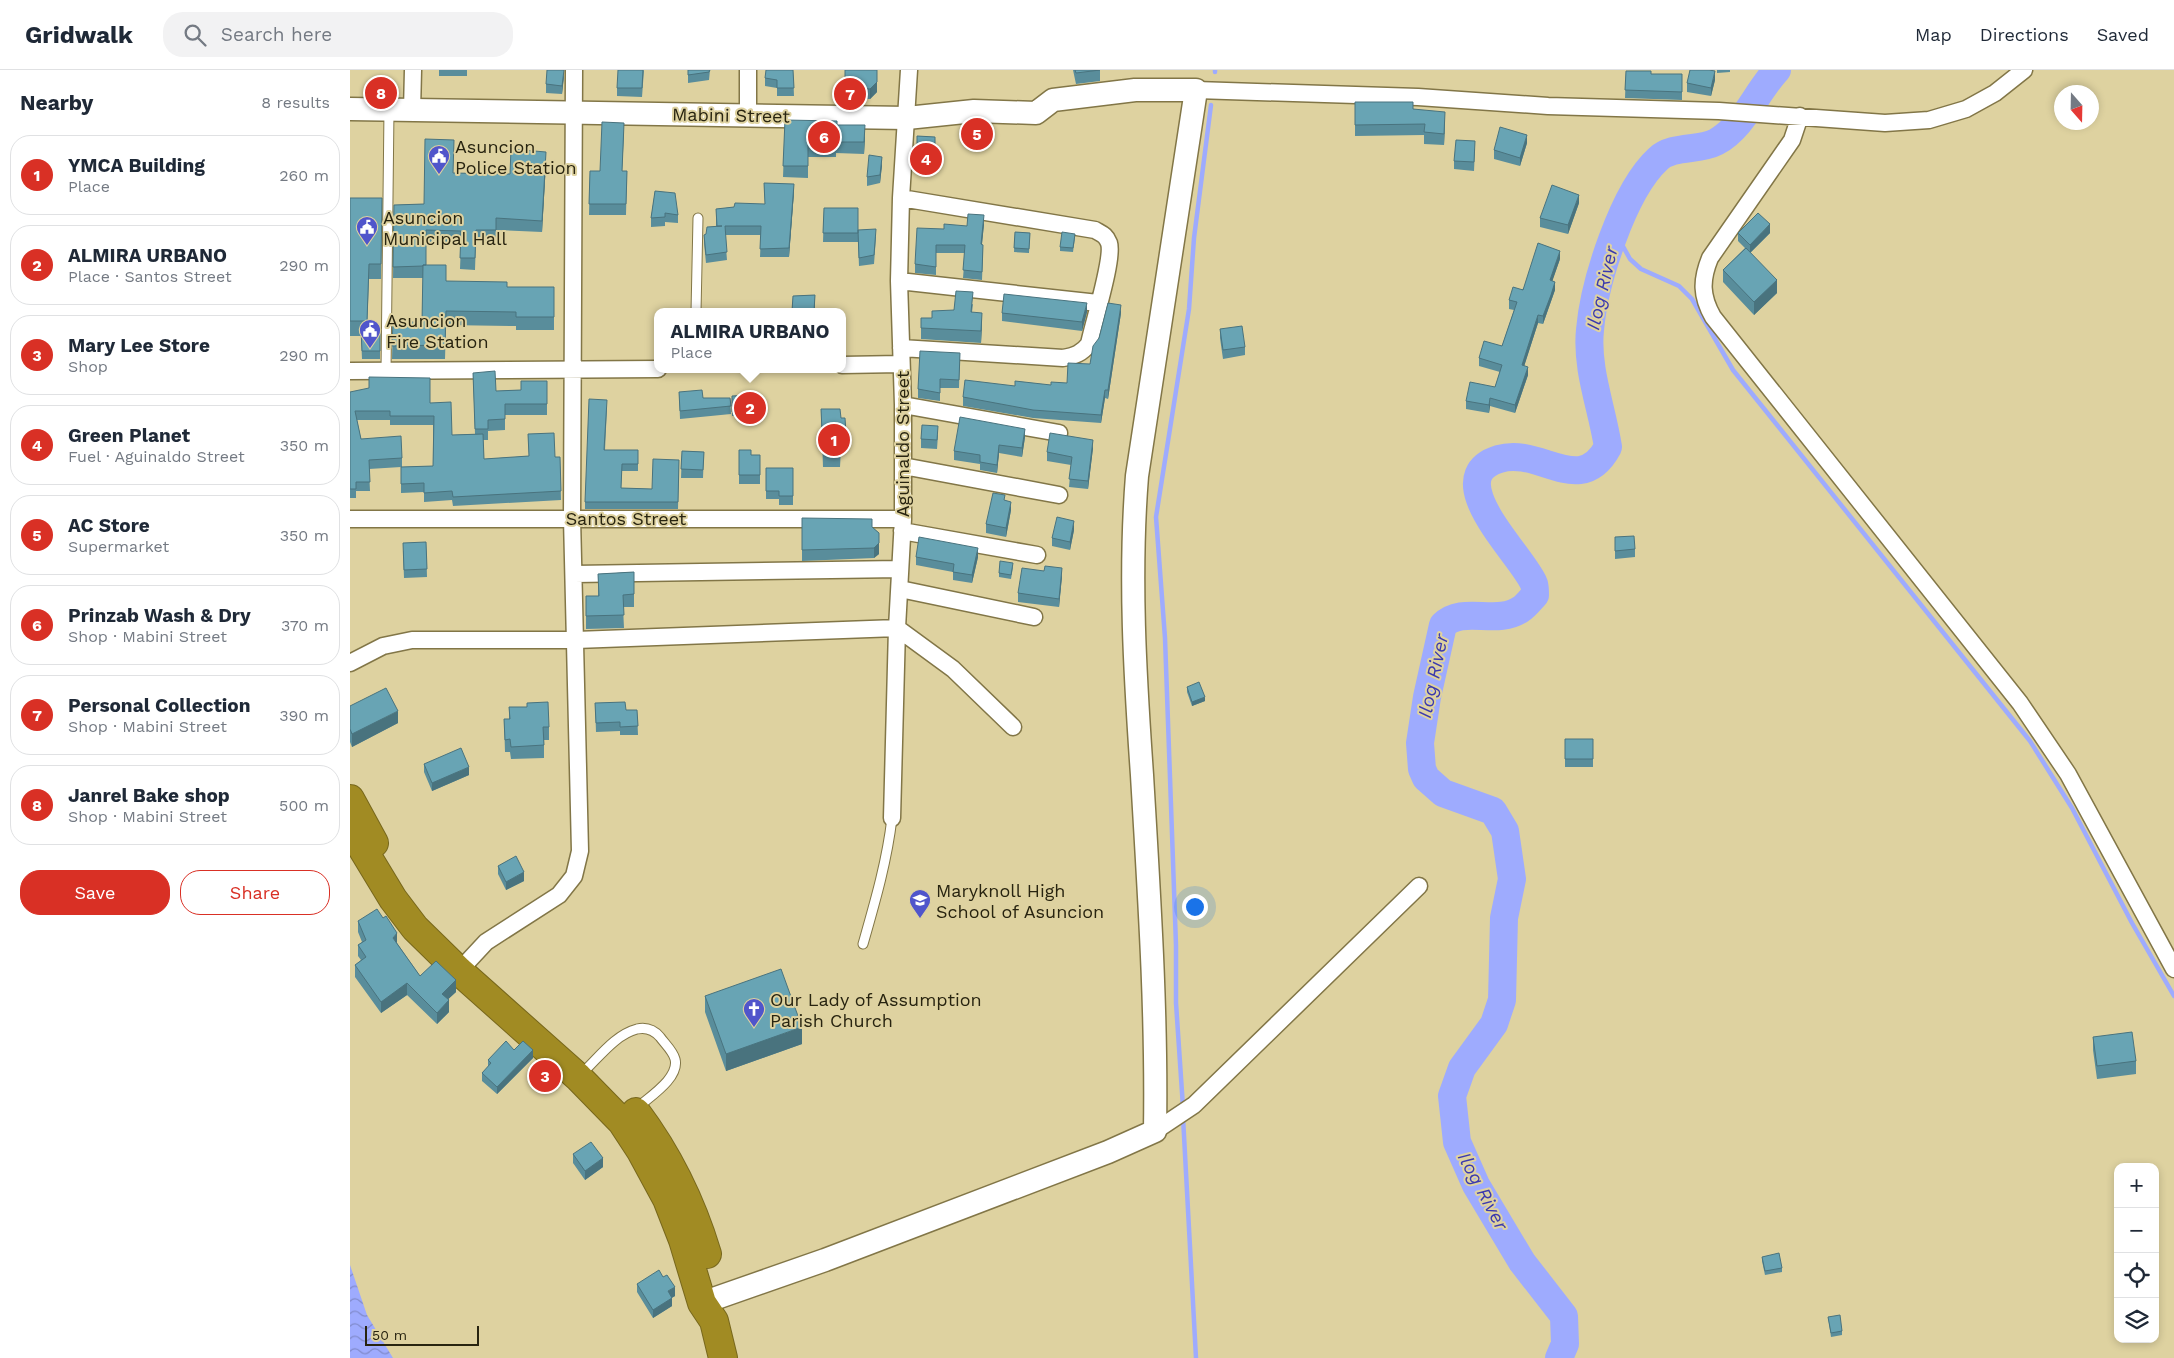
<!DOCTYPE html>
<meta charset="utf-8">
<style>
body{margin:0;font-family:"Work Sans",sans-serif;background:#f2f2f3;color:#1f2937}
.controls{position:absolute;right:15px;bottom:15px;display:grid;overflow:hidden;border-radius:10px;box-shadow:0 2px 8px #0003}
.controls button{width:45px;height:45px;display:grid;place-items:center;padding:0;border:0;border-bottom:1px solid #e0e1e3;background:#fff;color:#1f2937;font:25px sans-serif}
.compass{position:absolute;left:1704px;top:15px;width:45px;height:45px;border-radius:50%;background:#fff;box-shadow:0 2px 8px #0003;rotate:160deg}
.scale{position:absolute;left:15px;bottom:12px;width:114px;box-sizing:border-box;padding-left:5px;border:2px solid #282410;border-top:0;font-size:14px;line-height:18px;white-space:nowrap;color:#282410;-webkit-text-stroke:4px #ded2a0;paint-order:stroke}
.you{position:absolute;left:844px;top:836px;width:18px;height:18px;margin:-12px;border:4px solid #fff;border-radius:50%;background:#1a73e8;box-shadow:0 0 0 8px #1a73e833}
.badge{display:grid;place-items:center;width:32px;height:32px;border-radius:50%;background:#d93025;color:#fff;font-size:16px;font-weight:700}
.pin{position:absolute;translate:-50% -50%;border:2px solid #fff;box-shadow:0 1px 5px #0006}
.popup{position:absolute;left:304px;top:238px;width:192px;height:65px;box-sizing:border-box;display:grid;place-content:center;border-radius:10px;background:#fff;filter:drop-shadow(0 1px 4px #0005);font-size:16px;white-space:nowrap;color:#747a83}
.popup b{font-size:19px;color:#1f2937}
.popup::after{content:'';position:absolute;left:50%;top:100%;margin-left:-10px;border:10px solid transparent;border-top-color:#fff}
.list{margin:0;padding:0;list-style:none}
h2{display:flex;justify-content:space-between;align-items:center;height:65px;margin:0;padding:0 20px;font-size:21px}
h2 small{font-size:16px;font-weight:400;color:#747a83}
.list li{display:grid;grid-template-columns:32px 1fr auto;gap:15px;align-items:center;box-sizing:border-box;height:80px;margin:0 10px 10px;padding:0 10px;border:1px solid #e0e1e3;border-radius:20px}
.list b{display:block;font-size:19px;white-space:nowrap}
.list p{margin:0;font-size:16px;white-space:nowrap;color:#747a83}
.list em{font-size:16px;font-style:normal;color:#747a83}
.actions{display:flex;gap:10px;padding:15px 20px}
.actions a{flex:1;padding:11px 0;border:1px solid #d93025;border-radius:20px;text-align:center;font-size:18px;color:#d93025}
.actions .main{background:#d93025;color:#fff}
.icon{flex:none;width:28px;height:28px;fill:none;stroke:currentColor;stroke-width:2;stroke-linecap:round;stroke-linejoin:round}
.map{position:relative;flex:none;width:1824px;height:1288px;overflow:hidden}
header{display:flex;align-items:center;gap:30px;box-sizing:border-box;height:70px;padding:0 25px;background:#fff;border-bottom:1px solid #e0e1e3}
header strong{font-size:24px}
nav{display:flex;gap:28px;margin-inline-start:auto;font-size:18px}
.search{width:350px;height:45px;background:#f2f2f3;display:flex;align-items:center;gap:12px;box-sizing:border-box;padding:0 18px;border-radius:20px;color:#747a83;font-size:19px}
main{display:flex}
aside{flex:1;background:#fff}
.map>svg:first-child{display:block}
</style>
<header>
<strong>Gridwalk</strong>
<div class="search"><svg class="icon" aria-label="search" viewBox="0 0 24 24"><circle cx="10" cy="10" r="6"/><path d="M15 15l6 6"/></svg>Search here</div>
<nav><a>Map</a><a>Directions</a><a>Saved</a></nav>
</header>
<main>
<aside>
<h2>Nearby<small>8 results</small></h2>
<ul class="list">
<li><span class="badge">1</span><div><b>YMCA Building</b><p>Place</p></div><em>260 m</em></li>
<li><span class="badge">2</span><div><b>ALMIRA URBANO</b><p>Place · Santos Street</p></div><em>290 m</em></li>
<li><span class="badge">3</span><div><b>Mary Lee Store</b><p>Shop</p></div><em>290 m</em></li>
<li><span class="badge">4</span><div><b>Green Planet</b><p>Fuel · Aguinaldo Street</p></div><em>350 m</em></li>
<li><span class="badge">5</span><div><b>AC Store</b><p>Supermarket</p></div><em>350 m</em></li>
<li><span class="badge">6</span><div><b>Prinzab Wash &amp; Dry</b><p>Shop · Mabini Street</p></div><em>370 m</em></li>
<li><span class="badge">7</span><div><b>Personal Collection</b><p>Shop · Mabini Street</p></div><em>390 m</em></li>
<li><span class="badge">8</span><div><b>Janrel Bake shop</b><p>Shop · Mabini Street</p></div><em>500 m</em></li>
</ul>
<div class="actions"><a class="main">Save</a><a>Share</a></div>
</aside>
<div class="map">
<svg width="1824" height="1288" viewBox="0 0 1824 1288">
<defs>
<pattern id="water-waves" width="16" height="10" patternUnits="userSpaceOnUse" patternTransform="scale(1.25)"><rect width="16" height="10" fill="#9eabfe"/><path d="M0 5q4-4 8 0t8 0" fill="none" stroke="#818bcc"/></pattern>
</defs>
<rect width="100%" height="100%" fill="#ded2a0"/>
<path fill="url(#water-waves)" d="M0,1195L17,1245L43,1288H0Z"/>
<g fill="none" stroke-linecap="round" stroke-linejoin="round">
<path stroke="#9eabfe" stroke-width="4.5" d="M865,2V0
M1265,162L1280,189L1291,199L1329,216L1342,229L1383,300L1680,671L1722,738L1782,853L1824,926
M833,1037L826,933V875L815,568L806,447L839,239L844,168L861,35
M833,1047L846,1288"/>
<path stroke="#9eabfe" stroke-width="28" d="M1209,1288L1215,1274L1214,1246L1172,1192L1126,1115L1107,1072L1102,1026L1112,998L1144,954L1152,930L1154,848L1162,809L1155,761L1143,741L1093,723L1076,708L1072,699L1070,673L1077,627L1093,555C1113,535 1147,556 1171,539C1176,536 1181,529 1185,525C1185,521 1185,517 1184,514C1174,487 1087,408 1149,389C1190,376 1230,429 1258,377C1252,338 1236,299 1240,260C1244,213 1273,121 1308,89C1323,75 1349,81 1366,72C1394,57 1406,22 1427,0"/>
<g stroke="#827647" stroke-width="11">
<path id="lane" d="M346,242L348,148
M36,301L39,40
M513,874C525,832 537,791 542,748
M230,1005C247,990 264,965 287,959C296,957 304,960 310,967C315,974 323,981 325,989C330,1008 299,1027 287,1038"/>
</g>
<g stroke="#827647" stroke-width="19">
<path id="street" d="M846,20L1068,27L1198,36L1369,41L1535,53L1579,50L1616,39L1645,23L1674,0
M62,41L63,0
M398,45V0
M1450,46L1442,70L1360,188C1351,210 1351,226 1363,247L1670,633L1718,704L1824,899
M551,128L745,160C752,164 756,165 759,173C764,188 743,254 739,274C732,283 725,286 713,288L551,278
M549,211L748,233
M492,295L551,294
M0,301L308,299
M553,335L709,363
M553,396L709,425
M0,449H553
M552,461L687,485
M225,504L550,499
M550,519L684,547
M0,593L33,576L62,570H226L547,558L603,599L663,657
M542,748L547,558L553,449V335L549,211L551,128L559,0
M109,901L136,872L209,825L224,806L230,781L222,448L224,0
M805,1061L844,1035L1069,816"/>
</g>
<g stroke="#827647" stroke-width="25">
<path id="secondary" d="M0,39L557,48L624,41L686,43L703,30L785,20H846L787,406C779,506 785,605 792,705C799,824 807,942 805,1061L758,1082L475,1190L352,1233"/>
</g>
<g stroke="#77671c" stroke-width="30">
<path id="highway" d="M0,729L24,773
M0,758L43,829L65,858L109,901L228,1007L272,1052L291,1081L317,1129L333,1170L352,1233L364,1251L373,1288
M286,1042C319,1086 341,1131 357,1184"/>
</g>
<use href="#lane" stroke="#fff" stroke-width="9"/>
<use href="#street" stroke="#fff" stroke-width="16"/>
<use href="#secondary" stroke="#fff" stroke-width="22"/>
<use href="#highway" stroke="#a18b23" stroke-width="28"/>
</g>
<path fill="#598d9b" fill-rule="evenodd" d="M89,0H117V6H89Z
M294,0L292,27L267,26V18Z
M338,0H360L359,10L338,13Z
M443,0L444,26H427V18L415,16V8Z
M495,0L527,22L520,29L495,28Z
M723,0H750V11L726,14Z
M1367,0H1380V2L1367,3Z
M1276,1L1301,4H1332V30L1275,28Z
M214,6L212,24L196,23V14Z
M1365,10L1361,26L1337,22V13Z
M1005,32L1063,39L1095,53L1094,75L1074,74V65L1005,66Z
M435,50L487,55L515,67L514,84L486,83V87H458V108L433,107Z
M274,65L272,101H277L276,145H239L240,101H250Z
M567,66L585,67V82L567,81Z
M1177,73L1170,96L1144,89V80Z
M1125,79L1124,101L1104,99V91Z
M196,93L192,162L146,160V172L126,171L125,200L110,199L111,172H76V195L96,211L157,217H204V260H166V256L96,255L95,289H42L43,252H72L73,208H43L44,135L74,134L103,103L160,104Z
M532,95L530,113L517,116V107Z
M414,113L444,122L439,187H410L411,165H375L377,190L356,193L354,173V165L356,164L366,156V139L415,134Z
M305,121L328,145V153L315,152V156L301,157V148Z
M0,128H32L31,209H19L17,259L30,258V289H12L11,266H0Z
M1229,133L1218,164L1190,157V148Z
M474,138L508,160L526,167L524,194L509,196L508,170V172H473Z
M634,154L632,174L633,183L632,210L613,208L615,183H586V205L565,203V194L594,159Z
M665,162L680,163L679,183L664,182Z
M1388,163H1420L1400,183L1427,223L1404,245L1373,212V200L1395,178L1388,171Z
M725,168L723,182L710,181V177Z
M1210,189L1202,211L1205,220L1193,254L1188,253L1174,296L1178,305L1165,343L1140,336L1139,343L1116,339V331L1145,317L1150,302L1129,296V288L1152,276L1164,240L1159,239V230Z
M465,225V242H442L443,226Z
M623,234L622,242L632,254L631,273L571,269V258L582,248Z
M737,242L732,261L652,251V243Z
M771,243L758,329L755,328L751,353L683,348L613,336V327L665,316L701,315L717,313L740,294Z
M870,259L895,277V285L873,289L870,268Z
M610,283L609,318H590V331L568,328V319Z
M123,303L146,321L171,320L197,311V345H155V360L138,361V370H133L134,389L179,386L178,364L205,387H210L211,430L103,436L102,430L74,432V422L51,423V397L19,399L20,421H6V428H0V322L80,333L102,365L125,364ZM7,350H40V355H83V396L52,397V388L11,369Z
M329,322L353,328H380L381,344L330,349Z
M406,325L407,346H382V326Z
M257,337L255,380H288V401H272L271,418L302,419L329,390L328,439H235V432Z
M471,339L491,348L496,363V377L491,378L490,397H473Z
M588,365L587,379L571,378V369Z
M675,367L672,387L649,383L647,403L630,400V394L604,390V381Z
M743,378L738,419L719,417L721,395L697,391V382Z
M389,380L401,385H410V414H389Z
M332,381L354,382L353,408H331Z
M416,398H443V435H429V429H416Z
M655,431L661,440L656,467L636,463V454Z
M452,448L522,457L529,463V484L524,488L452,491Z
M724,460L720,480L702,476V468Z
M1265,467L1285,479V487L1265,489Z
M76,472L77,507L54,508L53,481Z
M566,487H628L622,513L603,510V502L566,495Z
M663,497L661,509L649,507V503Z
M284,502V537H273L274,558L236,559V526H248V504Z
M712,506L709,537L668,532V523Z
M837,617L855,631L842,636L837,622Z
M245,633L276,640H287L288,665H270V661L246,662Z
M0,636L48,653L2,677L0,672Z
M159,637L199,657V670H194V688L161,689L160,682H155L154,649H159Z
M1215,669H1243V697H1215Z
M74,694L119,705L82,721L74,702Z
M148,796L174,811L156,820L148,804Z
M8,851L47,873L70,906L106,922L98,929L99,942L87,954L57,925L31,943L5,907V895L11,890L8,886V875L12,872L8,862Z
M355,926L452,974L376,1001L355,942Z
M1743,967L1786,991V1004L1747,1009L1743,980Z
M164,980L183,988L147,1024L132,1011V1003L138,997V990Z
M223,1084L253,1097L235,1110L223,1093Z
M1412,1187L1432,1198V1202L1415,1205L1412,1191Z
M287,1214L325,1226L321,1228L322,1236L303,1248L287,1222Z
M1478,1247L1492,1261V1265L1481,1267Z"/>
<path fill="#49737e" d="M214,0V6L212,24V16Z
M1365,1V10L1361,26V18Z
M527,12V22L520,29V19Z
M1095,42V53L1094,75V64Z
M515,55V67L514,84V72Z
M1177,65V73L1170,96V88Z
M196,82V93L192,162V151Z
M532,87V95L530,113V105Z
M444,114V122L439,187V178Z
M1229,125V133L1218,164V155Z
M634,145V154L631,183V174Z
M1420,154V163L1400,183V175Z
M1210,181V189L1200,218V210Z
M1427,210V223L1404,245V232Z
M1205,212V220L1193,254V246Z
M737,233V242L732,261V252Z
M771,235V243L758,329V320Z
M632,243V254L631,273V261Z
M1188,245V253L1172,303V295Z
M1178,297V305L1165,343V335Z
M755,320V328L751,353V345Z
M1140,328V336L1139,343V335Z
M675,359V367L672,387V378Z
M743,370V378L738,419V411Z
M649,375V383L647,403V395Z
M661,432V440L656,467V458Z
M724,451V460L720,480V472Z
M529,473V484L524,488V478Z
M628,478V487L622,513V505Z
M712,498V506L709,537V529Z
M855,627V631L842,636V632Z
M48,641V653L2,677V664Z
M119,697V705L82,721V713Z
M174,802V811L156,820V812Z
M47,863V874L43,868Z
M106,910V922L92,935V924Z
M57,913V925L31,943V932Z
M99,930V942L87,954V943Z
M452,957V974L376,1001V984Z
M183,980V988L147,1024V1017Z
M253,1088V1097L235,1110V1101Z
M325,1217V1226L318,1230V1221Z
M322,1228V1236L303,1248V1240Z"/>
<path fill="#68a4b4" stroke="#49737e" d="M197,0H214L212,16L196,14Z
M268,0H293L292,18H267Z
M338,0H360L359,2L338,5Z
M416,0H443L444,18H427V10L415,8Z
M495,0H527V12L520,19L495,18Z
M725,0H750L726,3Z
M1340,0H1359L1365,1L1361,18L1337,13Z
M1276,1H1301V4H1332V22L1275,20Z
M1005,32H1063V39L1095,42L1094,64L1074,62L1075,54L1005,55Z
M435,50L487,51V55H515L514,72H486V75H458V96H433Z
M252,52L274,53L272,101H277L276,134H239L240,101H250Z
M1150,57L1177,65L1170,88L1144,80Z
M567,66L585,67V78L567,77Z
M75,69L104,70L103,103L160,104L161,79L196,82L192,151L146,148V160H126L125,188H110L111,161L76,160V195H73V196L43,197L44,135L74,134Z
M1106,70L1125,71L1124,92L1104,91Z
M519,85L532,87L530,105L517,107Z
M414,113L444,114L439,178L410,179L411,156H375L377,182L356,185L354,165L356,164L357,157L372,156H367L366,139L384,137L385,133L415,134Z
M1202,115L1229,125L1218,155L1190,148Z
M305,121L325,123L328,145L315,143V147L301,148Z
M0,128H32L31,194H19L17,251H0Z
M474,138H508V163H473Z
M1408,143L1420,154L1400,175L1388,163Z
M618,144L634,145L631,174L633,175L632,202L613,200L615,175H586V197L565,194L567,158L594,159V154L617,156Z
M526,159L524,185L509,188L508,160Z
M665,162L680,163L679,179L664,178Z
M712,162L725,164L723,178L710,177Z
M1188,173L1210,181L1200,210L1205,212L1201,225L1193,246L1188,245L1172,295L1178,297L1165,335L1140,328L1139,335L1116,331L1120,312L1145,317L1152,295L1129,288L1134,271L1152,276L1167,232L1159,230L1163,217L1173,220Z
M1396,178L1427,210L1404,232L1373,200Z
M73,195H96V211L157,212V217H204V247H166V242L96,241L95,275L42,276L43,252H72Z
M606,221L623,222L621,242L632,243L631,261L571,258V248H582V241L604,240Z
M654,224L737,233L732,252L652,243Z
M465,225L464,241H442L443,226Z
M758,233L771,235L758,320H755L751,345L683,340L613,327L615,310L665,316V311L701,315V312L717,313L718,293L740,294L743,276L749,268Z
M892,256L895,277L873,280L870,259Z
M30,258V281H12L11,259Z
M570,281L610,283L609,310L590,309V323L568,319Z
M145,301L146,321L171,320V311H197V334H155V349L138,350V359H125L123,303Z
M19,307L80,308V333L101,332L102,365L133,364L134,389L179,386L178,364L204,363L205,387H210L211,421L103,427L102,421L74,423V413L51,414V397L83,396L84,346H40V341H5L11,369L51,366L52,388L19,390L20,412H6V419H0V322L19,318Z
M352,320L353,328H380L381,336L330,341L329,322Z
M406,325L407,341L382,342V326Z
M239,329L257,330L254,380H288V394H272L271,418L302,419L303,389L329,390L328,432H235Z
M471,339H490L491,348H495L496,363H491L490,383H473Z
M610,347L675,359L672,378L649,375L647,395L630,392V385L604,381Z
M572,355L588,356L587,370L571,369Z
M700,363L743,370L738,411L719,409L722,387L697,382Z
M389,380H401V385H410V405H389Z
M332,381L354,382L353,400L331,399Z
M416,398H443V426H429V421H416Z
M643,423L655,425L654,430L661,432L656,458L636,454Z
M707,447L724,451L720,472L702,468Z
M452,448L522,449V457L529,463V473L524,478L452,480Z
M1284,466L1285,479L1265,481V467Z
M569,467L628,478L622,505L603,502L604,494L566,487Z
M76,472L77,499L54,500L53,473Z
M650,491L663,493L661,505L649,503Z
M695,496L712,498L709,529L668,523L672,498L694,501Z
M284,502V524L273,525L274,545L236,546V526H249L248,504Z
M849,612L855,627L842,632L837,617Z
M36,618L48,641L2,664L0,659V636Z
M198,632L199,657H193L194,675L161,677L160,669L155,670L154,649H160L159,637H177V633Z
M275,632L276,640H287L288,656L270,657V652L246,653L245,633Z
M1215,669H1243V689H1215Z
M111,678L119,697L82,713L74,694Z
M166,786L174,802L156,812L148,796Z
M27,839L33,848L36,846L47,863L43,868L70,906L86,891L106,910L92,924L99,930L87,943L57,913L31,932L5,895L16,887L8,875L16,870L8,851Z
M431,899L452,957L376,984L355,926Z
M1782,962L1786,991L1747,996L1743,967Z
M156,971L164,980L173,971L183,980L147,1017L132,1003L141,993L138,990Z
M241,1072L253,1088L235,1101L223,1084Z
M1429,1183L1432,1198L1415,1201L1412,1187Z
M309,1200L313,1207L317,1205L325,1217L318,1221L322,1228L303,1240L287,1214Z
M1490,1245L1492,1261L1481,1263L1478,1247Z"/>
<defs>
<g id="civic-pin" transform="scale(1.125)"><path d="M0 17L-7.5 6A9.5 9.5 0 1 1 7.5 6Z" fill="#5055cb" stroke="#ded2a0"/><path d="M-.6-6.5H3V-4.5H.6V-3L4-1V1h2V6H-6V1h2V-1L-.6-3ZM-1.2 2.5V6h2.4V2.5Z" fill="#fff"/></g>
<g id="school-pin" transform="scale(1.125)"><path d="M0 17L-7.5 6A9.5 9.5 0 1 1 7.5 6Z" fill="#5055cb" stroke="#ded2a0"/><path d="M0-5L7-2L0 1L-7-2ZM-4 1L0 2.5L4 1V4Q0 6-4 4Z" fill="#fff"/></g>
<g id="church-pin" transform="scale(1.125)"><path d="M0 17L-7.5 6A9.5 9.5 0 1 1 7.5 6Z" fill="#5055cb" stroke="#ded2a0"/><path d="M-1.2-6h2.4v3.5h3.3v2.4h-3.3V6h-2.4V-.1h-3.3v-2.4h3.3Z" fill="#fff"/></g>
</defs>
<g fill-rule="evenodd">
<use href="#civic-pin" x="89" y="86"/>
<use href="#civic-pin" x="17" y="157"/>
<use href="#civic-pin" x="20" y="260"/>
<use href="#school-pin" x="570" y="830"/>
<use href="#church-pin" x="404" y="939"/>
</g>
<g text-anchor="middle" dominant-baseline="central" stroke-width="4" stroke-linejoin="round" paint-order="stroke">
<g font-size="18" fill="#282410" stroke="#ded2a0">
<text transform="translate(381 45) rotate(1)">Mabini Street</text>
<text transform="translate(552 374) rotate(-90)">Aguinaldo Street</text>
<text x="276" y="448">Santos Street</text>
</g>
<g font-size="18" fill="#282410" stroke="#ded2a0" text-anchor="start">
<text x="105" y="76">Asuncion<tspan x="105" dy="21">Police Station</tspan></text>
<text x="33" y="147">Asuncion<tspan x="33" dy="21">Municipal Hall</tspan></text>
<text x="36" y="250">Asuncion<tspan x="36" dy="21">Fire Station</tspan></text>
<text x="586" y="820">Maryknoll High<tspan x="586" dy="21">School of Asuncion</tspan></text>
<text x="420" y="929">Our Lady of Assumption<tspan x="420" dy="21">Parish Church</tspan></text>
</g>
<g font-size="19" font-style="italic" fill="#3b3aae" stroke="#ded2a0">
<text transform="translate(1252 218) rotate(-77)">Ilog River</text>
<text transform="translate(1083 606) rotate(-78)">Ilog River</text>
<text transform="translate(1133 1121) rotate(62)">Ilog River</text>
</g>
</g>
</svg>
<div class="controls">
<button>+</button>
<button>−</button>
<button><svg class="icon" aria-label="locate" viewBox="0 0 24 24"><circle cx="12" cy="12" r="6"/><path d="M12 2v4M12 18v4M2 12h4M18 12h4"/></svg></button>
<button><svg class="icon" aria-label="layers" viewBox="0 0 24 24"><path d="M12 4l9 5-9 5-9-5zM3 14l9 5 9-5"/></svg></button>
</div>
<svg class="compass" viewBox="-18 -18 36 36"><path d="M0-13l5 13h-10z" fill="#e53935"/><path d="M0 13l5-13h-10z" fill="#747a83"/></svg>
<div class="scale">50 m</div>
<div class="you"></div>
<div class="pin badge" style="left:484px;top:370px">1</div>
<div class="pin badge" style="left:400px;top:338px">2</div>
<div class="popup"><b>ALMIRA URBANO</b>Place</div>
<div class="pin badge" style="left:195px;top:1006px">3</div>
<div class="pin badge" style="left:576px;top:89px">4</div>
<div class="pin badge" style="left:627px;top:64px">5</div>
<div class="pin badge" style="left:474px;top:67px">6</div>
<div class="pin badge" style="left:500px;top:24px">7</div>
<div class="pin badge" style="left:31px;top:23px">8</div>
</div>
</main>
